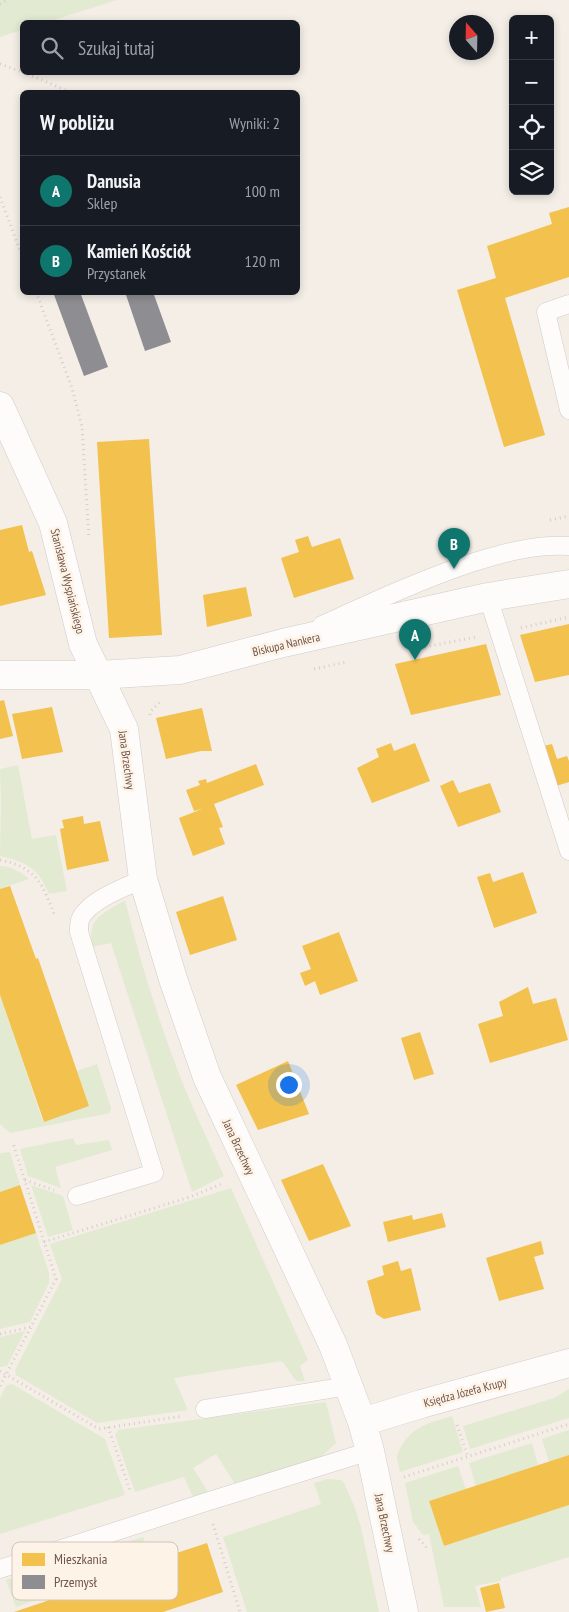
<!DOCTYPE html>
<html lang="pl">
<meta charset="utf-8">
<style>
body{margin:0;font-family:"PT Sans Narrow",sans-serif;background:#242831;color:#f1f3f6}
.controls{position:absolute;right:15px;top:15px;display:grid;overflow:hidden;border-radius:8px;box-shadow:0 2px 8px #0003}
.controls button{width:45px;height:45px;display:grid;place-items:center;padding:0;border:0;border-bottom:1px solid #363941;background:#171b24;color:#f1f3f6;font:25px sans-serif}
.compass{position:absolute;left:449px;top:15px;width:45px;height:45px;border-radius:50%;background:#171b24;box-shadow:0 2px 8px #0003;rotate:340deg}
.you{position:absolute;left:288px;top:1084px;width:18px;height:18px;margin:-12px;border:4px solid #fff;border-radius:50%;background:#1a73e8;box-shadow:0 0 0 8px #1a73e833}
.badge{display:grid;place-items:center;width:32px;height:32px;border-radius:50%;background:#0f766e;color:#fff;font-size:16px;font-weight:700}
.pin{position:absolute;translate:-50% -41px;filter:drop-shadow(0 1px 2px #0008)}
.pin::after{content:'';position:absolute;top:26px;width:18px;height:15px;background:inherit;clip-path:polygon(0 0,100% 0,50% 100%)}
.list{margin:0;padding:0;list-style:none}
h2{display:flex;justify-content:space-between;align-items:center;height:65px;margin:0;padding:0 20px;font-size:21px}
h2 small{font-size:16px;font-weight:400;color:#9ea1a6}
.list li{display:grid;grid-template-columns:32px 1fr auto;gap:15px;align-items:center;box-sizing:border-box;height:70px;padding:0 20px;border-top:1px solid #363941}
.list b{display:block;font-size:19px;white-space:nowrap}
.list p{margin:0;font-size:16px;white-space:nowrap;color:#9ea1a6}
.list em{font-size:16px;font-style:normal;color:#9ea1a6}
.icon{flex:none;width:28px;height:28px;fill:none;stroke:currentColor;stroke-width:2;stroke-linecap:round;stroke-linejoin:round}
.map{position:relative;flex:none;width:569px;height:1612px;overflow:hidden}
.search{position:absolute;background:#171b24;box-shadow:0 2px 8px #0003;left:20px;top:20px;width:280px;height:55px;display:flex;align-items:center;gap:12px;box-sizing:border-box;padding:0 18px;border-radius:8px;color:#9ea1a6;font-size:19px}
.panel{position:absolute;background:#171b24;box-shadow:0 2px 8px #0003;left:20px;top:90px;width:280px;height:205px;border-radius:8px}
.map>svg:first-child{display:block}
</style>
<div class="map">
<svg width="569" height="1612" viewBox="0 0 569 1612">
<rect width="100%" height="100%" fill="#f4eee7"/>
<path fill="#e2ead2" d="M0,0H117L47,22H22V30L0,37Z
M18,765L32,839L56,835L67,891L49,894C38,868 27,862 0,856L1,801L0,769Z
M0,866C12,866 20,872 29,879L0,889Z
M125,900C140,961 158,1020 181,1079C194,1112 210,1144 224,1176L192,1192L111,943L92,947C87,917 103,914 125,900Z
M0,995L43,1122L89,1106L77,1071L97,1064L111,1108L110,1113L10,1133L0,1124Z
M73,1138L76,1145L109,1140L112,1150L55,1167L61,1188L28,1176L20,1149Z
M10,1152L20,1185L0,1192V1153Z
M31,1185L63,1196L73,1230L48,1237Z
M231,1188L308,1360L300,1366L305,1381H296L282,1361L174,1378L188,1410L97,1423L16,1375L15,1370L62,1279L50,1244Z
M36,1233L49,1273V1283L30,1322L0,1329V1245Z
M25,1331L7,1366L0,1367V1337Z
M12,1384L105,1439L125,1495L0,1534V1398L6,1386Z
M569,1389V1418L470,1449L463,1426L554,1398Z
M326,1402L336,1443L322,1456L235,1484L216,1454L193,1468L208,1492L193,1497L184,1477L135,1492L115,1435L118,1430Z
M452,1416L463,1452L400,1472C399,1467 397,1461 397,1456C398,1451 401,1446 404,1442C416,1425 432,1422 452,1416Z
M569,1430V1455L549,1462L542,1439Z
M532,1443L538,1465L476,1486L469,1463Z
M458,1466L466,1489L429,1501L444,1546L569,1505V1557L502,1578L500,1581L475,1586L481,1607H444L429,1534L423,1535L413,1522L405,1483Z
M327,1479L341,1480L344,1483L355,1508L361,1527L379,1612H247L223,1537L321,1504L314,1483Z
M143,1537L150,1558L120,1568L121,1571L89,1582L81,1556Z
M69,1560L78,1586L16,1607L6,1580Z"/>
<path fill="#f2c14e" d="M569,207V277L505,298L545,435L504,447L457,290L496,278L487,246L552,224L549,213Z
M149,439L162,635L109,638L97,442Z
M22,525L29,552L32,551L46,595L0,606V530Z
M308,536L312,547L340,538L354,579L294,598L281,558L299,552L295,540Z
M246,587L252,616L207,627L203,595Z
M569,624V675L535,682L520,635Z
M486,644L501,695L411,715L395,664Z
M4,700L13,736L0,739V701Z
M52,707L63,752L22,759L12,714Z
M202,708L212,751H201L166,759L156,718Z
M391,743L394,751L415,743L430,781L372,803L357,768L379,757L376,749Z
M552,744L557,759L567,756L569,761V782L553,787L539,747Z
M256,764L264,785L214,804L223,827L219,828L225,844L193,856L179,818L202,809L194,811L186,790L200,785L198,781L206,779L207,783Z
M453,780L459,793L490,783L501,812L458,827L440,786Z
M83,816L84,824L100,821L109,861L67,870L60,829L64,828L62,820Z
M523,872L537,913L494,928L477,877L490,873L493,882Z
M10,886L36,959L38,958L89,1106L44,1122L0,995V889Z
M223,896L237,940L190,955L176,912Z
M339,932L358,981L320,995L315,981L305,986L300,973L311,969L302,946Z
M528,987L533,1004L556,998L568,1040L490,1063L478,1024L503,1016L499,1002Z
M420,1032L434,1074L414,1080L401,1038Z
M288,1061L309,1114L258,1130L236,1085Z
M323,1164L351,1226L309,1241L281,1180Z
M20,1185L36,1233L0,1245V1192Z
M442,1213L446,1227L388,1242L383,1222L412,1215L413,1220Z
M541,1241L544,1254L534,1257L544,1289L499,1301L486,1258Z
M398,1261L401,1271L411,1268L421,1310L384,1319L376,1314L367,1281L384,1275L382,1266Z
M569,1455V1505L444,1546L429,1501Z
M207,1543L223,1592L163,1612H14L127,1574L125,1570Z
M499,1583L505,1608L486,1612L480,1588Z"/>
<path fill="#8d8d92" d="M53,292H80L108,367L84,376Z
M125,292H153L171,342L145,351Z"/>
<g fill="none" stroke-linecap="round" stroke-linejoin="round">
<g stroke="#d3cbc6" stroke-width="19">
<path id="service" d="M569,304L546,312L569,410
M488,597L569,851
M322,625C371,603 420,580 471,563C504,553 534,544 569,546
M77,1196L154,1173L79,932C79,928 79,923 80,920C87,901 125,887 143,879
M205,1409L348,1386
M0,1569L206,1502L370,1451"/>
</g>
<g stroke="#d3cbc6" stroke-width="29">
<path id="minor" d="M0,406L53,523L83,644L124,729L143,879L173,979L207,1077L333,1345L362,1422L370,1451L404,1612
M0,675H98L180,670L283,643L488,597L569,584
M362,1422L421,1404L569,1363"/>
</g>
<path stroke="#d6cdc9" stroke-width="3" stroke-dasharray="1 4" stroke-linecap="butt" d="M0,4L7,0
M0,64L22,72
M23,72L70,92
M0,197L22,256
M36,292L72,388L82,427L89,539
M550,520L569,516
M521,628L569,617
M415,649L476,637
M314,669L347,662
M150,715L151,711L161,701
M0,860C36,867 43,884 55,917
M25,1180L54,1190
M44,1242L190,1197L224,1183
M0,1334L31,1327
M0,1371L99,1429L183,1416
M0,1386L56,1279L13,1143
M457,1425L468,1457
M108,1427L131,1493
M404,1477L569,1424
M213,1524L240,1612
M419,1539L427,1548"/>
<use href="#service" stroke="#fdfcfb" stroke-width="18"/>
<use href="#minor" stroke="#fdfcfb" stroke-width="28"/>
</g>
<g text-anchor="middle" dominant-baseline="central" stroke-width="5" stroke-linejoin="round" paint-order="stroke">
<g font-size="12" fill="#70554a" stroke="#fef3e7">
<text transform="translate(68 581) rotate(76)">Stanisława Wyspiańskiego</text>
<text transform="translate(286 644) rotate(-13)">Biskupa Nankera</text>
<text transform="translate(127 760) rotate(82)">Jana Brzechwy</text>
<text transform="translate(239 1147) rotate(65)">Jana Brzechwy</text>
<text transform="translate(465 1392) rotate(-15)">Księdza Józefa Krupy</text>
<text transform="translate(385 1523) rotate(78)">Jana Brzechwy</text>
</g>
</g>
<rect x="12" y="1542" width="166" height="58" rx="8" fill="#fef3e7" stroke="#d3c4b8" stroke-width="1"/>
<rect x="22" y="1553" width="23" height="13" fill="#f2c14e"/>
<rect x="22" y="1575" width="23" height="14" fill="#8d8d92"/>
<g font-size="14" fill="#70554a">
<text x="54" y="1564">Mieszkania</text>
<text x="54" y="1587">Przemysł</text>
</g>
</svg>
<div class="controls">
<button>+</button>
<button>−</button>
<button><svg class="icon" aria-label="locate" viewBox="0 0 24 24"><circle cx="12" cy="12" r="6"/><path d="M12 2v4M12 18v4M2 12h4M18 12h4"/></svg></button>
<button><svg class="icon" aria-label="layers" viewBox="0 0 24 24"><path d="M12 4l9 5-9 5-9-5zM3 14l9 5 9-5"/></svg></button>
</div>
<svg class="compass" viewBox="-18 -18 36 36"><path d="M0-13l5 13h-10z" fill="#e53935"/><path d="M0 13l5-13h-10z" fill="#9ea1a6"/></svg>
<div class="you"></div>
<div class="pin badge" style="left:415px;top:660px">A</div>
<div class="pin badge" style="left:454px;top:569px">B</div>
<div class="search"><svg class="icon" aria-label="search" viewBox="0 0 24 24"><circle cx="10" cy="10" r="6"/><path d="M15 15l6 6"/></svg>Szukaj tutaj</div>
<section class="panel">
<h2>W pobliżu<small>Wyniki: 2</small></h2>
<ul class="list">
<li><span class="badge">A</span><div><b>Danusia</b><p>Sklep</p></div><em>100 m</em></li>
<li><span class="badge">B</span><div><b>Kamień Kościół</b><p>Przystanek</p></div><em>120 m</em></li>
</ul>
</section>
</div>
